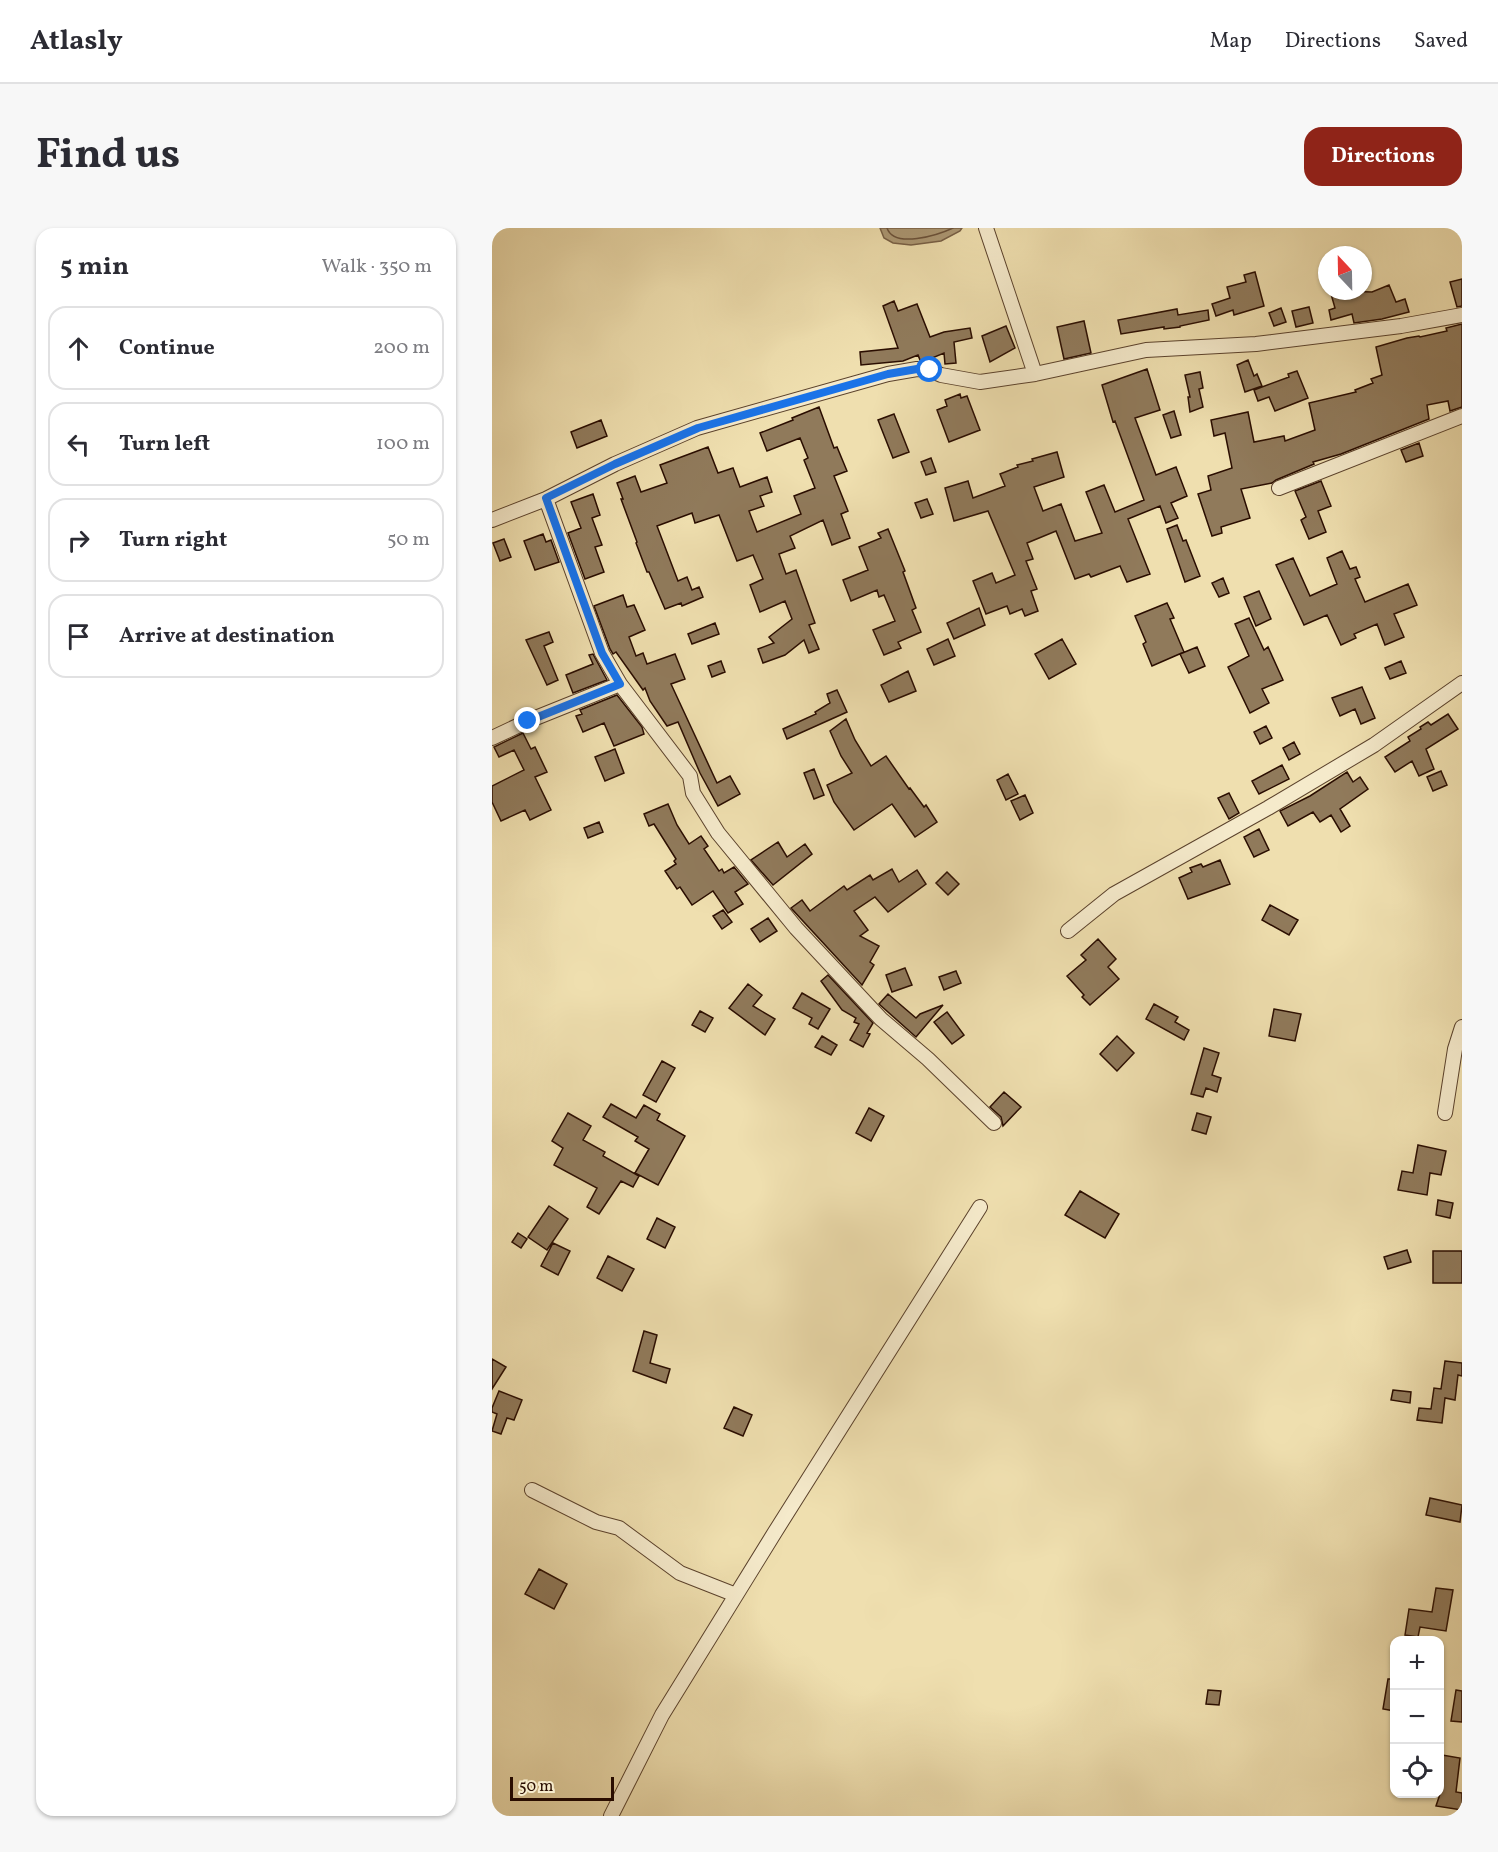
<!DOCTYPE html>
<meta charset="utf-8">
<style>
body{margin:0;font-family:Vollkorn,serif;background:#f7f7f7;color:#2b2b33}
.controls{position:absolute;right:18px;bottom:18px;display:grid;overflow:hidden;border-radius:12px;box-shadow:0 2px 4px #0004}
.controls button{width:54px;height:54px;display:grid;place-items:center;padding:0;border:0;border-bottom:2px solid #e1e1e2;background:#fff;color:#2b2b33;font:30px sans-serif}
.compass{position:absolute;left:826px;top:18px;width:54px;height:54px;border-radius:50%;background:#fff;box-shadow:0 2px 4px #0004;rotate:338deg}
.scale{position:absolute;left:18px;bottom:15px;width:104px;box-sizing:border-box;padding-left:6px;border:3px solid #2a0d00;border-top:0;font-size:16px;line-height:21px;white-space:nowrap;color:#2a0d00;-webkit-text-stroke:4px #f5eacb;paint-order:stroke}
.stop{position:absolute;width:18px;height:18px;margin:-14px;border:4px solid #1a73e8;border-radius:50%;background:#fff}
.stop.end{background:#1a73e8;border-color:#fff;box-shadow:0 2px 6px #0008}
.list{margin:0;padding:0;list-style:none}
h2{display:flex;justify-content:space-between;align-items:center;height:78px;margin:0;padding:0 24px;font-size:26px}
h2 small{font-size:20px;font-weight:400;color:#7c7c81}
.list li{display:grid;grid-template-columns:39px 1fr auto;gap:18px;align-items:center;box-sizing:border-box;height:84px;margin:0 12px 12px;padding:0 12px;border:2px solid #e1e1e2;border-radius:18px}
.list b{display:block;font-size:22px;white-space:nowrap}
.list em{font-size:20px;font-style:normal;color:#7c7c81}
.icon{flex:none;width:33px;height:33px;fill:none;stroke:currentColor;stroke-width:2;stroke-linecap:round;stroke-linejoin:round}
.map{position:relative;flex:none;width:970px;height:1588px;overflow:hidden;border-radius:18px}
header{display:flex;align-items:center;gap:36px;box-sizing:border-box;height:84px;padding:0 30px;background:#fff;border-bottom:2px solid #e1e1e2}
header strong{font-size:28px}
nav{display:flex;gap:33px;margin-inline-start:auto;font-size:21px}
.intro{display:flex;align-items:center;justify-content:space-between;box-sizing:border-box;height:144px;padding:0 36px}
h1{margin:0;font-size:42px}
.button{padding:15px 27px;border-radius:18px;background:#8f2418;color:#fff;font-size:21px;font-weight:700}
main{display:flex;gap:36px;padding:0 36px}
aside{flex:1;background:#fff;border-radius:18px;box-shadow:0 2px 4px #0004}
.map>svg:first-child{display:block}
</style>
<header>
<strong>Atlasly</strong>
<nav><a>Map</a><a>Directions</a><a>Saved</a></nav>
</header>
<div class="intro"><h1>Find us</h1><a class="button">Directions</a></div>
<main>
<aside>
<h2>5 min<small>Walk · 350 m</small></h2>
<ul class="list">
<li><svg class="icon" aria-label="ahead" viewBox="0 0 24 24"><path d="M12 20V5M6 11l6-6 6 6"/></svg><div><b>Continue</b></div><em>200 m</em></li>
<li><svg class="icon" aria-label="left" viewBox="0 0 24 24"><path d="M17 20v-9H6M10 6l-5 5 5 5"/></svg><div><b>Turn left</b></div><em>100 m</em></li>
<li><svg class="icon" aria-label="right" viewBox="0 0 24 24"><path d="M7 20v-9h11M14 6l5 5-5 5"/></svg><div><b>Turn right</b></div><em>50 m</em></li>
<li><svg class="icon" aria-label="arrive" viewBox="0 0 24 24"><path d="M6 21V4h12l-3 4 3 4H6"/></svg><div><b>Arrive at destination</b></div></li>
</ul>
</aside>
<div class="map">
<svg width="970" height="1588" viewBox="0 0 970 1588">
<rect width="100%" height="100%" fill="#efdfaf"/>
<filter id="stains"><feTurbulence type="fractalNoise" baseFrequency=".00333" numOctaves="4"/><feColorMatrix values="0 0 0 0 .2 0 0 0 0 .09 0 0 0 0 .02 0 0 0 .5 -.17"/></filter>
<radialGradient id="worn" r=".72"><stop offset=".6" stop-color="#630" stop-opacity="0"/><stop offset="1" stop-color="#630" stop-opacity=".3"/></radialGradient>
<path fill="#ac9874" stroke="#786046" stroke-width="1.5" d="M388,0H470L468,3L449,13L419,17L401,15L392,10Z"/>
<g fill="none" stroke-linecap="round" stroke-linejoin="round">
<path stroke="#6b523a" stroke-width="1.5" d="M395,0C402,21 446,7 461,0"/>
</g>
<path fill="#907a5b" stroke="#2a0d00" stroke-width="1.5" d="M763,44L772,78L742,87L741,82L724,88L720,76L738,70L735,59L754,54L752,47Z
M970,51V78L965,79L958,54Z
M897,57L904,74L913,71L917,84L890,91L862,95L860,86L839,92L837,82L843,80L839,66L849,63L880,64Z
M402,73L406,83L425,76L438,109L452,104L478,100L480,110L462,114L464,135L453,136L452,125L433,133L428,132L426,127L411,133L369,137L368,124L406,120L391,78Z
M817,79L821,95L804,99L800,83Z
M789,80L794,94L782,98L777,85Z
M685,81L686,87L716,82L717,92L688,98V99L672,101V99L629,106L626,92Z
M592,93L599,125L572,131L565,99Z
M970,96V179L958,183L956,173L935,177L937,191L849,226L821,234L822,236L784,252L780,255L749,261L758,290L729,299L730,305L720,308L706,266L719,262L716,248L740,240L733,205L722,208L719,192L756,184L762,214L792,208L793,213L823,202L817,175L864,164L863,162L881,155L879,151L890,147L884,119L915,110L927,108L928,109L955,103L954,100Z
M514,98L523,120L498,134L490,108Z
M756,132L762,148L765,146L770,158L753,164L745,137Z
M655,141L668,182L643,190L664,247L684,239L695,268L679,275L686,290L674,295L668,278L636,291L658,346L635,354L628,338L599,349L597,346L583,351L564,303L535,315L541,331L534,333L545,361L539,363L546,383L533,388L530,381L518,386L515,378L494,386L481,353L500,345L504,355L523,347L496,283L462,293L453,260L476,253L481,270L513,258L508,246L526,239L525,237L541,233L540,231L565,224L572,249L542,259L551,283L569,276L583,313L610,305L594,264L612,257L623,284L652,272L623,193L621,194L610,157Z
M805,143L816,170L783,183L777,169L766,173L762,162L797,149L796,146Z
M708,144L711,160L707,161L711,179L698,184L696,169H698L693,147Z
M468,166L469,170L475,168L488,202L457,214L445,182L455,178L453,172Z
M327,179L342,220L345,219L355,243L342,248L356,283L349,286L358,310L340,317L331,292L298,308L303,320L287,326L294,346L304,342L323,395L317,397L327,421L317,425L312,412L293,427L271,435L266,421L282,415L277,409L300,391L293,373L268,384L258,357L271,351L261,327L245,333L227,287L203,295L200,285L165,298L186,353L195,349L200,362L207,359L211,369L190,378L189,375L173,381L157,344H155L144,315L145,314L129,271H131L125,255L143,248L149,264L175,255L168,237L216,219L226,245L241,240L248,259L275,249L280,264L268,268L272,278L257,283L265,304L309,286L302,268L323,260L312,232L316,230L308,210L275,223L268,205L301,192L300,190Z
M682,183L689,207L679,210L671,187Z
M402,186L417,224L401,230L386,192Z
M109,192L115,208L85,220L79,204Z
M927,215L931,228L914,234L909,222Z
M439,230L444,244L434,247L429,234Z
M829,253L839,278L826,283L834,304L817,311L809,292L814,289L803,263Z
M101,266L108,287L100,290L110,317L103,319L112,344L93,351L76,305L89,300L79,274Z
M435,271L441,286L429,290L423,275Z
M685,297L691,313L694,312L708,348L693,354L675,301Z
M396,301L413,343L411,344L424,380L420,382L429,404L406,414L409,420L392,427L381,402L403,393L392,367L387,369L385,362L359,373L351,352L376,342L367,319L389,310L386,305Z
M51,306L54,314L59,312L67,334L43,342L32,313Z
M12,311L19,329L8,333L1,315Z
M850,323L858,341L864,339L868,349L863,351L873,374L916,356L925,377L902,386L912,409L893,417L885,396L862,406L864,410L849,417L835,387L812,397L784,337L801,330L818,368L845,356L835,330Z
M731,350L737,365L727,369L720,355Z
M767,363L779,391L764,398L752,369Z
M131,367L135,379L142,377L153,402L137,409L144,428L151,425L155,436L183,426L193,451L179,456L225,555L238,548L248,566L226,578L208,545L186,494L175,498L158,473L153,460L151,462L124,424L121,426L118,421L102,378Z
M675,375L682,390L678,391L692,424L660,438L651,416L654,414L643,388Z
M487,380L493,397L462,411L455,395Z
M757,390L772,422L776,419L791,452L770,461L777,475L758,485L736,439L757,428L743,396Z
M223,395L227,406L200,416L196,406Z
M57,404L61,414L52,418L66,452L55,457L34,412Z
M456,411L463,428L442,437L435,421Z
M570,411L584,436L557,451L543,426Z
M705,419L713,438L697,445L688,426Z
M101,426L115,452L81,465L74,447L101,436L97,427Z
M229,433L233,444L220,449L216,438Z
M909,433L914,445L898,451L893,440Z
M416,443L424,463L397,474L389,457Z
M870,459L883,490L869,496L863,481L848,488L840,470Z
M345,462L355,484L295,511L291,501L324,486L323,484L338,475L335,466Z
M125,467L150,499L152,506L122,518L112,495L91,504L84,488L90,486L88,482Z
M956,486L966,501L934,521L942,541L927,548L920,533L903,544L893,529L918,513L916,509L929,501L928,499L936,494L939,497Z
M354,491L363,512L379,538L394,528L417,561L418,560L432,579L434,577L445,594L423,609L400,576L362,602L342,574L335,557L360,545L349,528L338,503Z
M774,498L780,510L768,516L762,504Z
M31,505L39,521L43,519L55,544L43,549L59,582L38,592L33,582L9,593L0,574V558L32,542L22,522L7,529L2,519Z
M802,514L808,526L797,532L791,520Z
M123,521L132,545L113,553L103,529Z
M790,537L797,551L767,566L760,553Z
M322,541L332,567L322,571L312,545Z
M949,543L955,557L941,563L935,549Z
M855,544L861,554L868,549L876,561L848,581L858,598L849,604L839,587L828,594L821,584L796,598L788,583L818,568Z
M516,546L526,566L514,572L505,552Z
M737,565L747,585L737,591L726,570Z
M533,567L541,585L528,592L519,573Z
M176,576L185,597L197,616L209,608L216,618L212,621L227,643L230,641L232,645L242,639L256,656L243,664L251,676L236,685L221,663L200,677L188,659L185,661L173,643L184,636L182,633L184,631L162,596L157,598L152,586Z
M107,594L111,604L96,610L92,600Z
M767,601L777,622L762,629L752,609Z
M286,614L295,629L313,616L320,626L281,657L259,632Z
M728,632L738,656L696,671L687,650L700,644L698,640L709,636L711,639Z
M400,641L407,654L425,642L434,656L396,684L383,669L362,683L376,702L368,708L387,718L378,734L382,737L370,757L299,680L310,672L318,683L352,658L355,662L378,647L381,652Z
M455,644L467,656L456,667L444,655Z
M778,677L806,692L797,707L770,692Z
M231,682L240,694L230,701L221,688Z
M276,690L285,703L268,714L259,701Z
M606,711L624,731L616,739L627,751L598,777L590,769L592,767L575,748L594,732L589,727Z
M413,740L420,757L400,764L394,747Z
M464,743L469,755L452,762L447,749Z
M336,747L381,795L375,805L378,806L371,819L358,812L367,796L362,794L364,790L350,782L329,753Z
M256,756L270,767L261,778L283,791L273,807L237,780Z
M310,765L338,781L326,801L317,796L320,790L301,780Z
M396,766L424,790L428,786L451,777L424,809L387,776Z
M662,776L686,789L683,794L697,802L692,812L654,791Z
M782,781L809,786L803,813L777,808Z
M208,783L221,790L213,804L200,797Z
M455,784L472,807L460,816L442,794Z
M330,808L345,817L339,827L323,819Z
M625,808L642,825L625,843L608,826Z
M712,820L727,825L720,847L729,850L725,864L714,860L711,869L699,866Z
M170,833L183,840L164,874L151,867Z
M512,864L529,879L511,898L509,889L498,879Z
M119,876L144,890L152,877L168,886L165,892L193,908L166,957L143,945L157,921L143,913L146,909L111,889Z
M377,880L392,888L379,913L364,905Z
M76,885L99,898L91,912L113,924L111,928L147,948L141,959L129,953L107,986L95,979L105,960L62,937L71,920L60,913Z
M705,885L719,889L714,906L700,902Z
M926,917L954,923L949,947L938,945L935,967L906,962L910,943L921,945Z
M588,963L627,986L613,1010L573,987Z
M946,972L961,975L958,990L944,987Z
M57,978L76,991L55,1022L36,1009Z
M165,990L183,999L173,1020L155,1011Z
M26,1005L35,1011L29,1020L20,1014Z
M61,1015L78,1023L66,1047L49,1038Z
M915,1022L919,1034L896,1041L892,1029Z
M941,1023H970V1055H941Z
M116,1028L142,1041L130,1063L105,1050Z
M152,1103L165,1107L158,1135L178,1141L174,1155L141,1143Z
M0,1131L14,1139L0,1161Z
M953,1133L970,1135V1148L966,1147L963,1172L953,1170L950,1195L925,1192L927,1180L939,1181L942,1160L949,1161Z
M901,1162L919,1164L918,1175L899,1172Z
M7,1163L30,1172L22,1192L15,1190L9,1206L0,1203L5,1186L0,1184V1180Z
M242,1179L260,1187L251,1208L232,1200Z
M938,1270L970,1277L968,1294L934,1287Z
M47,1341L75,1356L62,1381L33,1366Z
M944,1360L961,1362L954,1403L928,1399L926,1409L913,1407L917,1381L940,1384Z
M896,1451H903V1483L891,1481Z
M716,1462L729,1463L727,1477L714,1476Z
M964,1462L970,1463V1494L959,1493Z
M950,1527L968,1530L964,1564L970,1565V1582L944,1578L948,1566Z"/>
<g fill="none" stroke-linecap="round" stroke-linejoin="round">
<g stroke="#5b422c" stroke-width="16">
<path id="minor" d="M494,0L543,146
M787,260L970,188
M54,271L110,425L128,456L198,548L201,565L226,605L304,700L389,791L436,831L502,895
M0,292L54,271L123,236L205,200L396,146L425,141L438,142L449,147L488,154L543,146L654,122L764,116L909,98L970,87
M0,510L36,493L128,456
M576,703L622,666L776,580L882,517L970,455
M953,885L963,821L970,799
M40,1262L104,1294L127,1300L188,1345L244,1367
M119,1588L170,1487L283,1304L488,979"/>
</g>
<use href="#minor" stroke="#f5eacb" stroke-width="14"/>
</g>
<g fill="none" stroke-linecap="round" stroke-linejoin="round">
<path stroke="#1a73e8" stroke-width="8" d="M36,493L128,456L110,425L54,270L123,236L206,200L396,146L425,141L438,142"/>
</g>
<rect width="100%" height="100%" filter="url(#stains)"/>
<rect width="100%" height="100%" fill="url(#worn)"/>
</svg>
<div class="controls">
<button>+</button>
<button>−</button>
<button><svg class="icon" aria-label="locate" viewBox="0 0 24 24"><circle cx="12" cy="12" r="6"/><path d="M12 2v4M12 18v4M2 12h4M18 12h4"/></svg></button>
</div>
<svg class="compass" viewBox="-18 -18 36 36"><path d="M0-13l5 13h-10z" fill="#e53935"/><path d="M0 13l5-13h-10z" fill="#7c7c81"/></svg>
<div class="scale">50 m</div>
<div class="stop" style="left:438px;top:142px"></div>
<div class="stop end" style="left:36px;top:493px"></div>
</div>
</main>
